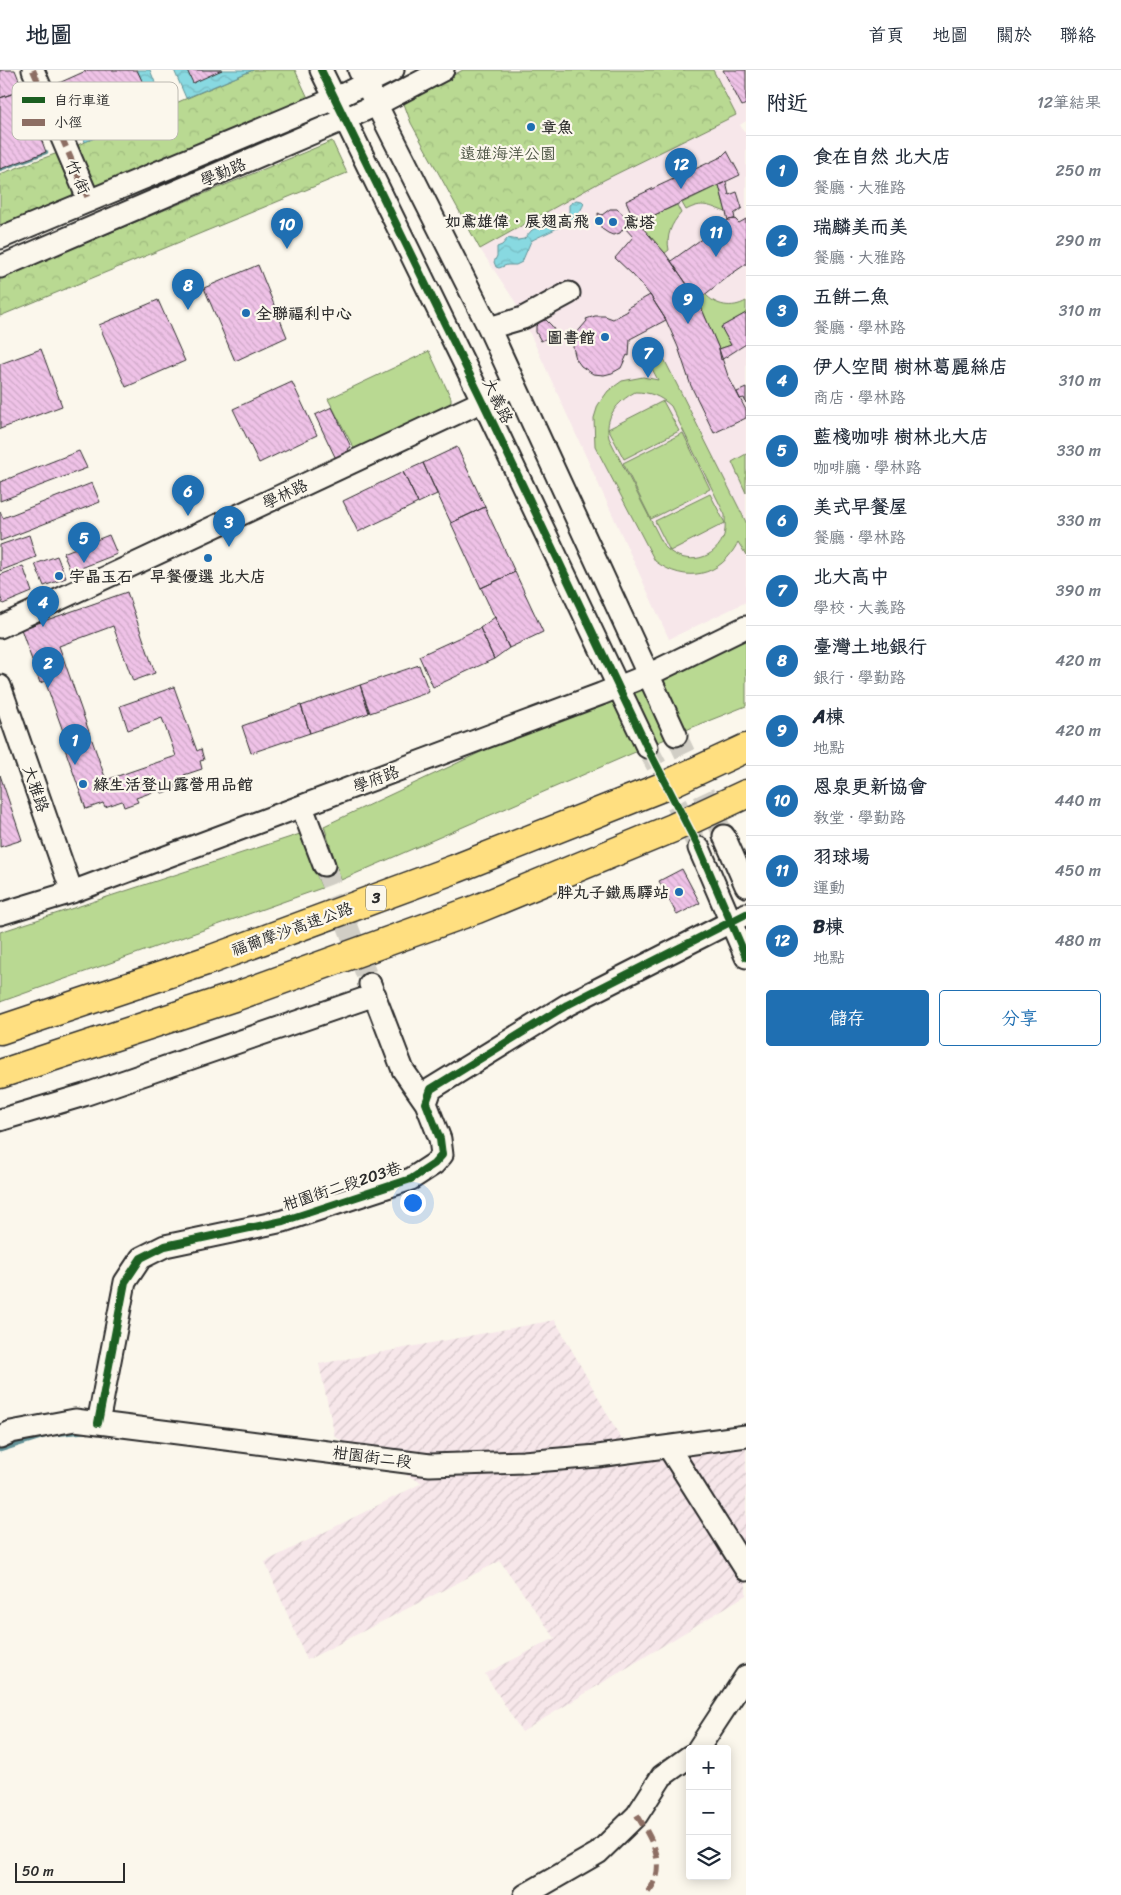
<!DOCTYPE html>
<html lang="zh-TW">
<meta charset="utf-8">
<style>
body{margin:0;font-family:Sriracha,"LXGW WenKai TC",sans-serif;background:#f6f6f7;color:#1f2937}
.controls{position:absolute;right:15px;bottom:15px;display:grid;overflow:hidden;border-radius:5px;box-shadow:0 2px 12px #0003}
.controls button{width:45px;height:45px;display:grid;place-items:center;padding:0;border:0;border-bottom:1px solid #e0e1e3;background:#fff;color:#1f2937;font:25px sans-serif}
.scale{position:absolute;left:15px;bottom:12px;width:110px;box-sizing:border-box;padding-left:5px;border:2px solid #2b2b2b;border-top:0;font-size:14px;line-height:18px;white-space:nowrap;color:#2b2b2b;-webkit-text-stroke:4px #fbf7ec;paint-order:stroke}
.you{position:absolute;left:412px;top:1132px;width:18px;height:18px;margin:-12px;border:4px solid #fff;border-radius:50%;background:#1a73e8;box-shadow:0 0 0 8px #1a73e833}
.badge{display:grid;place-items:center;width:32px;height:32px;border-radius:50%;background:#1f6fb2;color:#fff;font-size:16px;font-weight:700}
.pin{position:absolute;translate:-50% -41px;filter:drop-shadow(0 1px 2px #0008)}
.pin::after{content:'';position:absolute;top:26px;width:18px;height:15px;background:inherit;clip-path:polygon(0 0,100% 0,50% 100%)}
.list{margin:0;padding:0;list-style:none}
h2{display:flex;justify-content:space-between;align-items:center;height:65px;margin:0;padding:0 20px;font-size:21px}
h2 small{font-size:16px;font-weight:400;color:#747a83}
.list li{display:grid;grid-template-columns:32px 1fr auto;gap:15px;align-items:center;box-sizing:border-box;height:70px;padding:0 20px;border-top:1px solid #e0e1e3}
.list b{display:block;font-size:19px;white-space:nowrap}
.list p{margin:0;font-size:16px;white-space:nowrap;color:#747a83}
.list em{font-size:16px;font-style:normal;color:#747a83}
.actions{display:flex;gap:10px;padding:15px 20px}
.actions a{flex:1;padding:11px 0;border:1px solid #1f6fb2;border-radius:5px;text-align:center;font-size:18px;color:#1f6fb2}
.actions .main{background:#1f6fb2;color:#fff}
.icon{flex:none;width:28px;height:28px;fill:none;stroke:currentColor;stroke-width:2;stroke-linecap:round;stroke-linejoin:round}
.map{position:relative;flex:none;width:746px;height:1825px;overflow:hidden}
header{display:flex;align-items:center;gap:30px;box-sizing:border-box;height:70px;padding:0 25px;background:#fff;border-bottom:1px solid #e0e1e3}
header strong{font-size:24px}
nav{display:flex;gap:28px;margin-inline-start:auto;font-size:18px}
main{display:flex}
aside{flex:1;background:#fff}
.map>svg:first-child{display:block}
</style>
<header>
<strong>地圖</strong>
<nav><a>首頁</a><a>地圖</a><a>關於</a><a>聯絡</a></nav>
</header>
<main>
<div class="map">
<svg width="746" height="1825" viewBox="0 0 746 1825">
<defs>
<pattern id="industrial-furrows" width="10" height="10" patternUnits="userSpaceOnUse" patternTransform="scale(1.25)"><rect width="10" height="10" fill="#f7e7ea"/><path d="M-1 1l2-2M0 10L10 0M9 11l2-2" fill="none" stroke="#d4c6c9"/></pattern>
<pattern id="forest-crowns" width="20" height="18" patternUnits="userSpaceOnUse" patternTransform="scale(1.25)"><rect width="20" height="18" fill="#b9d992"/><path d="M2 6a3 3 0 1 1 6 0M12 15a3 3 0 1 1 6 0" fill="none" stroke="#9fba7e"/></pattern>
<pattern id="water-waves" width="16" height="10" patternUnits="userSpaceOnUse" patternTransform="scale(1.25)"><rect width="16" height="10" fill="#88d9e1"/><path d="M0 5q4-4 8 0t8 0" fill="none" stroke="#76bac1"/></pattern>
<pattern id="building-back-hatch" width="6" height="6" patternUnits="userSpaceOnUse" patternTransform="scale(1.25)"><rect width="6" height="6" fill="#efc2e7"/><path d="M-1 5l2 2M0 0l6 6M5-1l2 2" fill="none" stroke="#cda7c6"/></pattern>
</defs>
<rect width="100%" height="100%" fill="#fbf7ec"/>
<filter id="ink" filterUnits="userSpaceOnUse"><feTurbulence type="fractalNoise" baseFrequency=".02" numOctaves="2"/><feDisplacementMap in="SourceGraphic" scale="10" xChannelSelector="R" yChannelSelector="G"/><feConvolveMatrix kernelMatrix="1 2 1 2 8 2 1 2 1" color-interpolation-filters="sRGB"/></filter>
<g filter="url(#ink)">
<path fill="#f7e7ea" d="M713,0H746V51L740,55L746,64V532L669,569L523,248L514,230L480,179L604,110L735,45Z"/>
<path fill="url(#industrial-furrows)" d="M555,1250L623,1372H746V1525L522,1662L485,1604L555,1568L500,1491L307,1590L265,1492L422,1413L335,1367L319,1294Z"/>
<path fill="#b9d992" stroke="#72825e" fill-rule="evenodd" d="M719,115L726,142C709,136 703,131 686,140L682,133Z
M677,135L681,143C671,154 666,166 669,180L665,183L639,155L646,149Z
M705,224C716,236 732,239 746,231V243L721,257L731,275L719,279L698,230Z
M656,273L746,452V485L738,472C721,507 685,514 655,491L595,376L594,348L598,335L608,321L622,311L643,307L658,310L642,280ZM635,322C650,322 660,326 671,336L725,445C725,453 726,461 723,468C712,493 681,495 664,476L609,368C604,347 617,332 635,322Z
M429,281L451,328V337L358,386L328,329Z
M663,331L679,361L624,389L608,359Z
M683,363L710,419L651,449L623,393Z
M746,384V423L732,392Z
M710,424L725,453L670,481L655,451Z
M746,557V636L693,657L341,810L324,756Z
M300,764L322,818L0,932V862Z"/>
<path fill="url(#forest-crowns)" stroke="#72825e" d="M253,0H295L308,28L0,160V104L66,80Z
M463,0H713L736,45L604,110L480,179L411,53L403,31Z
M332,71L347,103L0,246V208Z"/>
<path fill="url(#water-waves)" stroke="#639398" d="M137,0H150L165,37L85,72L83,66L153,35Z
M174,0H253L186,28Z
M576,130L582,131L584,133C578,153 548,161 531,171L522,192L516,195H507L499,198L496,197L494,192L497,186V177L502,175L508,168L518,170L524,169L532,160L544,153H557L569,143V135Z"/>
<g fill="none" stroke-linecap="round" stroke-linejoin="round">
<path stroke="#639398" stroke-width="4.5" d="M0,99L46,82
M56,1364L88,1361
M0,1380L48,1365"/>
</g>
<path fill="url(#building-back-hatch)" stroke="#2b2b2b" d="M0,0H15L23,20L0,28Z
M88,0H137L153,35L83,66L59,13Z
M187,0H222L193,13Z
M723,0H746V34L742,36Z
M23,20L46,82L0,99V28Z
M727,81L740,105L646,149L639,155L633,147L626,131L721,87Z
M726,112L729,125L737,122L742,138L734,144L735,149L728,150L719,115Z
M610,139H617L625,146L627,153L620,163L613,165L608,163L602,159L599,153L598,143L602,145Z
M633,147L665,183L698,230L719,279L728,306L746,340V348L714,363L691,316L678,277L666,250L650,225L633,205L615,188L633,167L625,158L626,148L628,150Z
M735,149L739,153L746,149V194L727,207L698,230L671,191L728,150Z
M258,195L287,267L235,291L204,218Z
M650,225L666,250L630,269L629,286L627,285L621,298L612,303L604,305L593,304L581,296L576,289L573,277L575,265L587,251L586,249L595,246H605L613,249L628,241L627,238Z
M158,230L185,291L126,317L99,255Z
M746,243V274L721,290L719,279L731,275L721,257Z
M546,250L552,256L556,264L541,271L536,262V256L541,251Z
M41,279L62,336L0,359V294Z
M292,312L317,365L259,393L233,339Z
M746,318V333L744,328L740,329L737,322Z
M332,337L351,377L348,379L351,384L337,391L315,345Z
M457,377L485,437L451,453L423,393Z
M79,381L87,398L0,431V412Z
M423,393L437,424L418,433L403,402Z
M403,402L418,433L358,462L343,431Z
M92,413L100,432L0,471V441L3,448Z
M485,437L515,502L481,518L451,453Z
M29,465L36,487L0,501V475Z
M109,465L117,484L71,502L63,483Z
M57,486L66,508L44,516L35,494Z
M23,496L32,522L3,534L0,526V505Z
M515,502L543,562L509,578L481,518Z
M127,522L155,603L133,611L113,556L59,576L106,710L176,686L162,648L128,660L120,636L174,617L197,681L201,679L204,690L200,691L202,699L184,705L186,709L175,713L176,718L162,723L161,719L136,728L138,732L124,737L122,731L105,737L103,733L86,739L64,676L68,675L45,611L40,613L21,559Z
M495,547L509,578L494,589L480,558Z
M480,558L494,589L433,617L419,586Z
M419,595L429,622L370,643L360,615Z
M360,615L369,643L310,663L301,636Z
M301,635L310,663L251,683L242,656Z
M0,705L22,770L0,777Z
M682,799L700,833L677,845L659,811Z"/>
<g fill="none" stroke-linecap="round" stroke-linejoin="round">
<path stroke="#d1cec5" stroke-width="21" stroke-dasharray="21 11" stroke-linecap="butt" d="M676,665L724,766
M647,677L699,778
M324,795L370,914"/>
<g stroke="#2b2b2b" stroke-width="25">
<path id="minor" d="M33,0L89,131
M321,0L483,332L647,677
M359,0L489,258L676,665
M0,168L336,28L393,0
M0,197L345,49L376,35L443,0
M489,258L523,248L569,223
M0,557L515,316
M0,616L72,822
M302,737L324,795
M724,766L746,816
M699,778L746,887
M0,844L72,822L601,624L648,605L746,557
M370,914L403,1000L426,1033
M0,1050L84,1025L375,925
M98,1353L125,1212L141,1188L165,1176L283,1151L411,1109L434,1094L442,1085L440,1069L426,1033L431,1019L567,935L746,844
M0,1367L11,1362L75,1350L430,1395L523,1392L598,1386L746,1366
M669,1378L746,1500
M698,1679L746,1606
M525,1825L598,1783L637,1745L662,1706L690,1686"/>
</g>
<g stroke="#2b2b2b" stroke-width="31">
<path id="highway" d="M0,960L212,889L455,799L662,717L746,678
M0,1004L237,926L477,839L673,758L746,724"/>
</g>
<use href="#minor" stroke="#fbf7ec" stroke-width="21"/>
<use href="#highway" stroke="#ffdf80" stroke-width="28"/>
<path stroke="#8d6e63" stroke-width="6" stroke-dasharray="12 6" stroke-linecap="butt" d="M33,0L89,131
M637,1745C652,1770 671,1799 645,1825"/>
<g stroke="#fbf7ec" stroke-width="11">
<path id="cycleway" d="M321,0L483,332L647,677L699,778L746,887
M98,1353L125,1212L141,1188L165,1176L283,1151L411,1109L434,1094L442,1085L440,1069L426,1033L431,1019L567,935L746,844"/>
</g>
<use href="#cycleway" stroke="#1b5e20" stroke-width="8"/>
</g>
</g>
<g fill="#1f6fb2" stroke="#fbf7ec" stroke-width="2">
<circle cx="531" cy="57" r="5"/>
<circle cx="599" cy="151" r="5"/>
<circle cx="613" cy="152" r="5"/>
<circle cx="246" cy="243" r="5"/>
<circle cx="605" cy="267" r="5"/>
<circle cx="208" cy="488" r="5"/>
<circle cx="59" cy="506" r="5"/>
<circle cx="83" cy="714" r="5"/>
<circle cx="679" cy="822" r="5"/>
</g>
<g text-anchor="middle" dominant-baseline="central" stroke-width="4.5" stroke-linejoin="round" paint-order="stroke">
<rect fill="#fbf7ec" stroke="#696865" stroke-width="1" x="366" y="815.5" width="20" height="25" rx="4"/>
<g font-size="15" font-weight="bold" fill="#2b2b2b">
<text x="376" y="828">3</text>
</g>
<g font-size="16" font-weight="bold" fill="#2b2b2b" stroke="#fbf7ec" text-anchor="start">
<text x="541" y="57">章魚</text>
<text x="589" y="151" text-anchor="end">如鳶雄偉．展翅高飛</text>
<text x="623" y="152">鳶塔</text>
<text x="256" y="243">全聯福利中心</text>
<text x="595" y="267" text-anchor="end">圖書館</text>
<text x="69" y="506">宇晶玉石</text>
<text x="208" y="506" text-anchor="middle">早餐優選 北大店</text>
<text x="93" y="714">綠生活登山露營用品館</text>
<text x="669" y="822" text-anchor="end">胖丸子鐵馬驛站</text>
</g>
<g font-size="16" fill="#4e5645" stroke="#fbf7ec">
<text x="508" y="83">遠雄海洋公園</text>
</g>
<g font-size="16" fill="#2b2b2b" stroke="#fbf7ec">
<text transform="translate(223 102) rotate(-23)">學勤路</text>
<text transform="translate(78 107) rotate(66)">竹 街</text>
<text transform="translate(498 331) rotate(64)">大義路</text>
<text transform="translate(285 424) rotate(-25)">學林路</text>
<text transform="translate(376 709) rotate(-21)">學府路</text>
<text transform="translate(36 719) rotate(71)">大雅路</text>
<text transform="translate(292 859) rotate(-20)">福爾摩沙高速公路</text>
<text transform="translate(342 1116) rotate(-18)">柑園街二段203巷</text>
<text transform="translate(372 1387) rotate(7)">柑園街二段</text>
</g>
</g>
<rect x="12" y="12" width="166" height="58" rx="8" fill="#fbf7ec" stroke="#bdbab2" stroke-width="1"/>
<rect x="22" y="27" width="23" height="6" fill="#1b5e20"/>
<rect x="22" y="49" width="23" height="7" fill="#8d6e63"/>
<g font-size="14" fill="#2b2b2b">
<text x="54" y="35">自行車道</text>
<text x="54" y="57">小徑</text>
</g>
</svg>
<div class="controls">
<button>+</button>
<button>−</button>
<button><svg class="icon" aria-label="layers" viewBox="0 0 24 24"><path d="M12 4l9 5-9 5-9-5zM3 14l9 5 9-5"/></svg></button>
</div>
<div class="scale">50 m</div>
<div class="you"></div>
<div class="pin badge" style="left:75px;top:695px">1</div>
<div class="pin badge" style="left:48px;top:618px">2</div>
<div class="pin badge" style="left:229px;top:477px">3</div>
<div class="pin badge" style="left:43px;top:557px">4</div>
<div class="pin badge" style="left:84px;top:493px">5</div>
<div class="pin badge" style="left:188px;top:446px">6</div>
<div class="pin badge" style="left:648px;top:308px">7</div>
<div class="pin badge" style="left:188px;top:240px">8</div>
<div class="pin badge" style="left:688px;top:254px">9</div>
<div class="pin badge" style="left:287px;top:179px">10</div>
<div class="pin badge" style="left:716px;top:187px">11</div>
<div class="pin badge" style="left:681px;top:119px">12</div>
</div>
<aside>
<h2>附近<small>12筆結果</small></h2>
<ul class="list">
<li><span class="badge">1</span><div><b>食在自然 北大店</b><p>餐廳 · 大雅路</p></div><em>250 m</em></li>
<li><span class="badge">2</span><div><b>瑞麟美而美</b><p>餐廳 · 大雅路</p></div><em>290 m</em></li>
<li><span class="badge">3</span><div><b>五餅二魚</b><p>餐廳 · 學林路</p></div><em>310 m</em></li>
<li><span class="badge">4</span><div><b>伊人空間 樹林葛麗絲店</b><p>商店 · 學林路</p></div><em>310 m</em></li>
<li><span class="badge">5</span><div><b>藍棧咖啡 樹林北大店</b><p>咖啡廳 · 學林路</p></div><em>330 m</em></li>
<li><span class="badge">6</span><div><b>美式早餐屋</b><p>餐廳 · 學林路</p></div><em>330 m</em></li>
<li><span class="badge">7</span><div><b>北大高中</b><p>學校 · 大義路</p></div><em>390 m</em></li>
<li><span class="badge">8</span><div><b>臺灣土地銀行</b><p>銀行 · 學勤路</p></div><em>420 m</em></li>
<li><span class="badge">9</span><div><b>A棟</b><p>地點</p></div><em>420 m</em></li>
<li><span class="badge">10</span><div><b>恩泉更新協會</b><p>教堂 · 學勤路</p></div><em>440 m</em></li>
<li><span class="badge">11</span><div><b>羽球場</b><p>運動</p></div><em>450 m</em></li>
<li><span class="badge">12</span><div><b>B棟</b><p>地點</p></div><em>480 m</em></li>
</ul>
<div class="actions"><a class="main">儲存</a><a>分享</a></div>
</aside>
</main>
